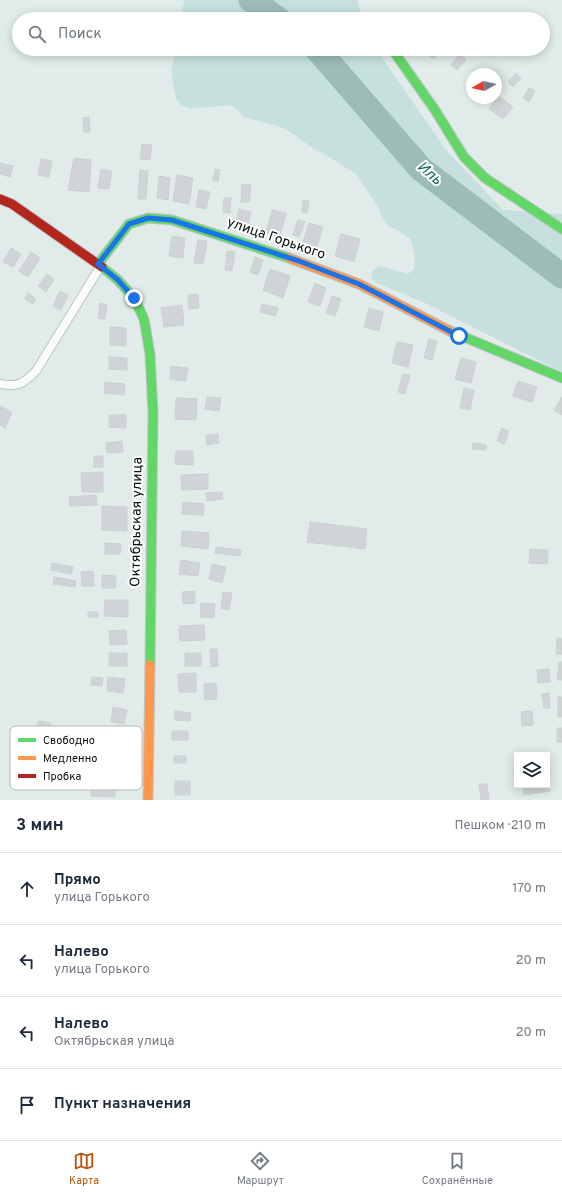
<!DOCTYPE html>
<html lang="ru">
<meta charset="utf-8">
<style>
body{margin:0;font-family:Overpass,sans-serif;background:#f6f6f7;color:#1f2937}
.controls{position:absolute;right:12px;bottom:12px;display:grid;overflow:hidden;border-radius:0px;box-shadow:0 2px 10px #0003}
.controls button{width:36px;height:36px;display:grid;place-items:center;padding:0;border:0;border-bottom:1px solid #e0e1e3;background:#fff;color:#1f2937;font:20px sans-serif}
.compass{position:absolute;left:466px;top:68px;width:36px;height:36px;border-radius:50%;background:#fff;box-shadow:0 2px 10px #0003;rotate:261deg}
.stop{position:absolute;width:12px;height:12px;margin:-9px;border:3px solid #1a73e8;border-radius:50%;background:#fff}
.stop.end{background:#1a73e8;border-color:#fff;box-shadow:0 1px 4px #0008}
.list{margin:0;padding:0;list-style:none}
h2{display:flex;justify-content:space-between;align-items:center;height:52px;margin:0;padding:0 16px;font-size:17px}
h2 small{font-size:13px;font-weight:400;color:#747a83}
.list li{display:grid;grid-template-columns:26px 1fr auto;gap:12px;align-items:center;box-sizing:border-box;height:72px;padding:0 16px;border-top:1px solid #e0e1e3}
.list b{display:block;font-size:15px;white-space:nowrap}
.list p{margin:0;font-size:13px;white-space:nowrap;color:#747a83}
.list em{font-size:13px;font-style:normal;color:#747a83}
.icon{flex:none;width:22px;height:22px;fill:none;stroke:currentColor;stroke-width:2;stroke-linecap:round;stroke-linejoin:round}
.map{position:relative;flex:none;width:562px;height:800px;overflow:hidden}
.search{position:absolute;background:#fff;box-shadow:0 2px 10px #0003;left:12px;right:12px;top:12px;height:44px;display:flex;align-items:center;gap:10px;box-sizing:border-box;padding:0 14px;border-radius:22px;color:#747a83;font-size:15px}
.sheet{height:340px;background:#fff}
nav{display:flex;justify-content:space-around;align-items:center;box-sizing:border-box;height:56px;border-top:1px solid #e0e1e3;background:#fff;font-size:11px;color:#747a83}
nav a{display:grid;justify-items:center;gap:2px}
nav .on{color:#b45309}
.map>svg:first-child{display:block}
</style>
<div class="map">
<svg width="562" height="800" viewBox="0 0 562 800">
<rect width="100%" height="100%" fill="#e0ebea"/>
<path fill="#c5e0dd" d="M185,0H357L363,19H180Z
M176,49H376L446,150L503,210L562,214V372L421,301L379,284L371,279L373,270L380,266L408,274L414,269L415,258L411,240L404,234L387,225L382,218L379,208L356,174L323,153L315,150L292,133L279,126L243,117L238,110L229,105L199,108H189L181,105L176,98L172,79V68Z"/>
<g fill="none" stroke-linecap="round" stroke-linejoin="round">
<path stroke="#9cbcb8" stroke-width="25" d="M251,0L278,19
M317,49L421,169L562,276"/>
</g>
<path fill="#d1d4d6" stroke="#ccd0d1" d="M423,49H441L434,59L422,51Z
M460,54L466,60L457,70L451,65Z
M516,73L521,78L513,87L508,82Z
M529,88L535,91L529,102L523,98Z
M499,96L513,107L503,119L489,109Z
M89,117L90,132H84L83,118Z
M142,144L152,145L150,160L140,159Z
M74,158L91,160L89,192L68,190Z
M41,159L52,161L49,177L38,175Z
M0,163L13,166L10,177L0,174Z
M101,169L112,171L109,189L98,188Z
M215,169L220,170L218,182L213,181Z
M140,170L148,171L146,199H138Z
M177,175L193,178L189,204L173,201Z
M159,176L170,178L168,200L157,198Z
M242,184L251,185L249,202H241Z
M199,190L210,192L206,209L196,207Z
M224,198H231L230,213L223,212Z
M303,200L309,201L307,213L302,212Z
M239,209L251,212L248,226L236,223Z
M272,210L286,213L280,236L266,233Z
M298,220L305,222L299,237L293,235Z
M309,223L323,227L316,249L302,245Z
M341,234L360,239L354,262L335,256Z
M172,236L185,238L183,258L169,256Z
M198,240L207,241L203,264L194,263Z
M11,248L21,254L13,267L3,262Z
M227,251L235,252L232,271L225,270Z
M31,252L40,258L28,277L19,271Z
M255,257L263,260L258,275L250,272Z
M270,269L290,276L283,298L263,290Z
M47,274L54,279L46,292L38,286Z
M315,283L326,288L320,306L308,302Z
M60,291L68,295L61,310L53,306Z
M28,293L36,299L33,304L25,299Z
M198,294L199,308L189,309L188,295Z
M332,296L341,299L335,316L326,313Z
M100,303L107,305L105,319L98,318Z
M262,304L278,308L275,316L260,312Z
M182,305L184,325L164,327L161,308Z
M369,308L383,312L379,331L364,327Z
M110,327L126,328V346L110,345Z
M429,339L437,341L432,360L424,358Z
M397,342L413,345L408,367L392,363Z
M109,357L127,358V370L109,369Z
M461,358L476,362L471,383L455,379Z
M171,366L188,368L186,381L170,379Z
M403,374L410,375L405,394L398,392Z
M518,381L537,387L532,402L513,396Z
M105,382L125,384L124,395L104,393Z
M464,388L474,390L470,410L460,408Z
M207,397L221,398L219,411L205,409Z
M562,397V415L554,410Z
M176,398L197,399L196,420L175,419Z
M0,406L12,412L5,428L0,425Z
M109,415H126V428L109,427Z
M502,428L509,431L504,444L497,441Z
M218,434L219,443L207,445L206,435Z
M122,441L123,452L107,453L106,443Z
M473,443L486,445V450L472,449Z
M176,451H193V465L175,464Z
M94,456H103V467H94Z
M103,472V492H82L81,473Z
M208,474V489L182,490L181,475Z
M222,492L223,499L207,501L206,493Z
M96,495L97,505L70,506L69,497Z
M183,502L204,504L203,515L182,514Z
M102,506L127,507V531L102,530Z
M310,522L367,529L365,549L307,542Z
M182,531L209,533L208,549L181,546Z
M105,543L121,544L120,554H105Z
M216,547L241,550L240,556L215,553Z
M530,549L548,550L547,564L529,563Z
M181,560L200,563L198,576L179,574Z
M52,563L73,567L71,574L51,570Z
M212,564L226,567L222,583L209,579Z
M93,571L94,586H82L81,572Z
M102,575L116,576L115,588H102Z
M54,577L76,581L75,587L53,584Z
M195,591V603L183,604L182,592Z
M223,592L232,593L229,610L221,608Z
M105,600H128V617L104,616Z
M201,603L215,604L214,618L200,617Z
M88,612H98V617H88Z
M204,625L205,640L180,641L179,626Z
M126,630L127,644L110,645L109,631Z
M557,638L562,639V654H556Z
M210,649H217L218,666L211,667Z
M109,653H127V666H109Z
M185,653H201V666H185Z
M559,662H562V680H557Z
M549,669L550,682L538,683L537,670Z
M196,673V692H179L178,674Z
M92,677L103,678L102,686L91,685Z
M108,677L125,679L123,693L107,691Z
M216,683L217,699L205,700L204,684Z
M549,693L550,708H544L542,694Z
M558,697H562V717H558Z
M113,707L127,710L124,724L111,722Z
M175,711L191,713L190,721L175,720Z
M532,711L533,725L522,726L521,712Z
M38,721L51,723L49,743L35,741Z
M557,728H562V742H557Z
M172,731H188V740H172Z
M93,754L116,755L115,797L91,796Z
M174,756H186V763H174Z
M547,771L550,791L524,795L523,785H547Z
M175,781H190V795H175Z
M479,784H487L489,799L481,800Z"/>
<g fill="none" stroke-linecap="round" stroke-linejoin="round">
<g stroke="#bdc5c4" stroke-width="10">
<path id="lane" d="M0,384C19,387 23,384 36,371L100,267"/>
</g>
<g stroke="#bdc5c4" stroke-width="11">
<path id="fast" d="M392,49L435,110L464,157L485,178L562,229
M98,264L129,224L148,218L172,220L289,258
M102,267L118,280L134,298L144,319L150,354L153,412L150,665
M450,331L562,378"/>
</g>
<g stroke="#bdc5c4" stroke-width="11">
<path id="slow" d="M289,258L359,284L450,331
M148,800L150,665"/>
</g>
<g stroke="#bdc5c4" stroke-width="11">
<path id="jam" d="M0,199L12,204L102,267"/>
</g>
<use href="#lane" stroke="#fafcfc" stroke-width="8"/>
<use href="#fast" stroke="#63d668" stroke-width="9"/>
<use href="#slow" stroke="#ff974d" stroke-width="9"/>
<use href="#jam" stroke="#b3261e" stroke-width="9"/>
</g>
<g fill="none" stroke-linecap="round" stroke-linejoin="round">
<path stroke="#1a73e8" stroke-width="5" d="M134,298L118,280L98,264L129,224L148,218L172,220L299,261L359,284L459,336"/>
</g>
<g text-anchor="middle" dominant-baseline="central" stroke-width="4" stroke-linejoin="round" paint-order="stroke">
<g font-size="14" fill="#080f0e" stroke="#fff">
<text transform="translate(276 239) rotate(19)">улица Горького</text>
<text transform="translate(137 522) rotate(-89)">Октябрьская улица</text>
</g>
<g font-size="15" font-style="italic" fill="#116560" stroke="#fff">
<text transform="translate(429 174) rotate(41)">Иль</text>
</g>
</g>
<rect x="10" y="726" width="132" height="64" rx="6" fill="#fff" stroke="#b5b7b7" stroke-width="1"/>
<rect x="18" y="738" width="18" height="4" fill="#63d668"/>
<rect x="18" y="756" width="18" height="4" fill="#ff974d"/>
<rect x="18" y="774" width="18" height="4" fill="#b3261e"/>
<g font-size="11" fill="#080f0e">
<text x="43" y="744">Свободно</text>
<text x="43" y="762">Медленно</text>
<text x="43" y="780">Пробка</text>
</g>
</svg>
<div class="controls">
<button><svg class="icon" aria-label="layers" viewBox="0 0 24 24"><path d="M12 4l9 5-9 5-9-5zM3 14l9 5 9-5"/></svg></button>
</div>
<svg class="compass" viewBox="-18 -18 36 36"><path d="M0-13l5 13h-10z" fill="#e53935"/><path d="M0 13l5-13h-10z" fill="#747a83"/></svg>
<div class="stop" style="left:459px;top:336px"></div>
<div class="stop end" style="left:134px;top:298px"></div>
<div class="search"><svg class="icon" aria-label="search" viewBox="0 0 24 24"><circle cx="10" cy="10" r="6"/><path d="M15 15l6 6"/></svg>Поиск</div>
</div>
<section class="sheet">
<h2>3 мин<small>Пешком · 210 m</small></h2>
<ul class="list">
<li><svg class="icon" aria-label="ahead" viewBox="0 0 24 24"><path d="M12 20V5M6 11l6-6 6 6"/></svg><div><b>Прямо</b><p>улица Горького</p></div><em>170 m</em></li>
<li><svg class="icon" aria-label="left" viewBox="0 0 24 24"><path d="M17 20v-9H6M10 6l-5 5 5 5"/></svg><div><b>Налево</b><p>улица Горького</p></div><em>20 m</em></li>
<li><svg class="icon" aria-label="left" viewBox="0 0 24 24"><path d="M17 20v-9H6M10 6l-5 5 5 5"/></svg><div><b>Налево</b><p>Октябрьская улица</p></div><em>20 m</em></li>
<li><svg class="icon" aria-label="arrive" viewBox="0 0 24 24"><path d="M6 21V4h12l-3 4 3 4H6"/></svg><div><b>Пункт назначения</b></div></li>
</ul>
</section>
<nav>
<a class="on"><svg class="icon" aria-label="map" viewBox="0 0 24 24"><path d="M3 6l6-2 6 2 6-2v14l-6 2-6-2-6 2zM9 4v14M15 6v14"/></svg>Карта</a>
<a><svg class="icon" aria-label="directions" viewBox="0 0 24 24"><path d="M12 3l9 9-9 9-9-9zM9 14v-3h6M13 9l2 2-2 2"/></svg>Маршрут</a>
<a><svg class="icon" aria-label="saved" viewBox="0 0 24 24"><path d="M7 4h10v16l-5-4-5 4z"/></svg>Сохранённые</a>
</nav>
